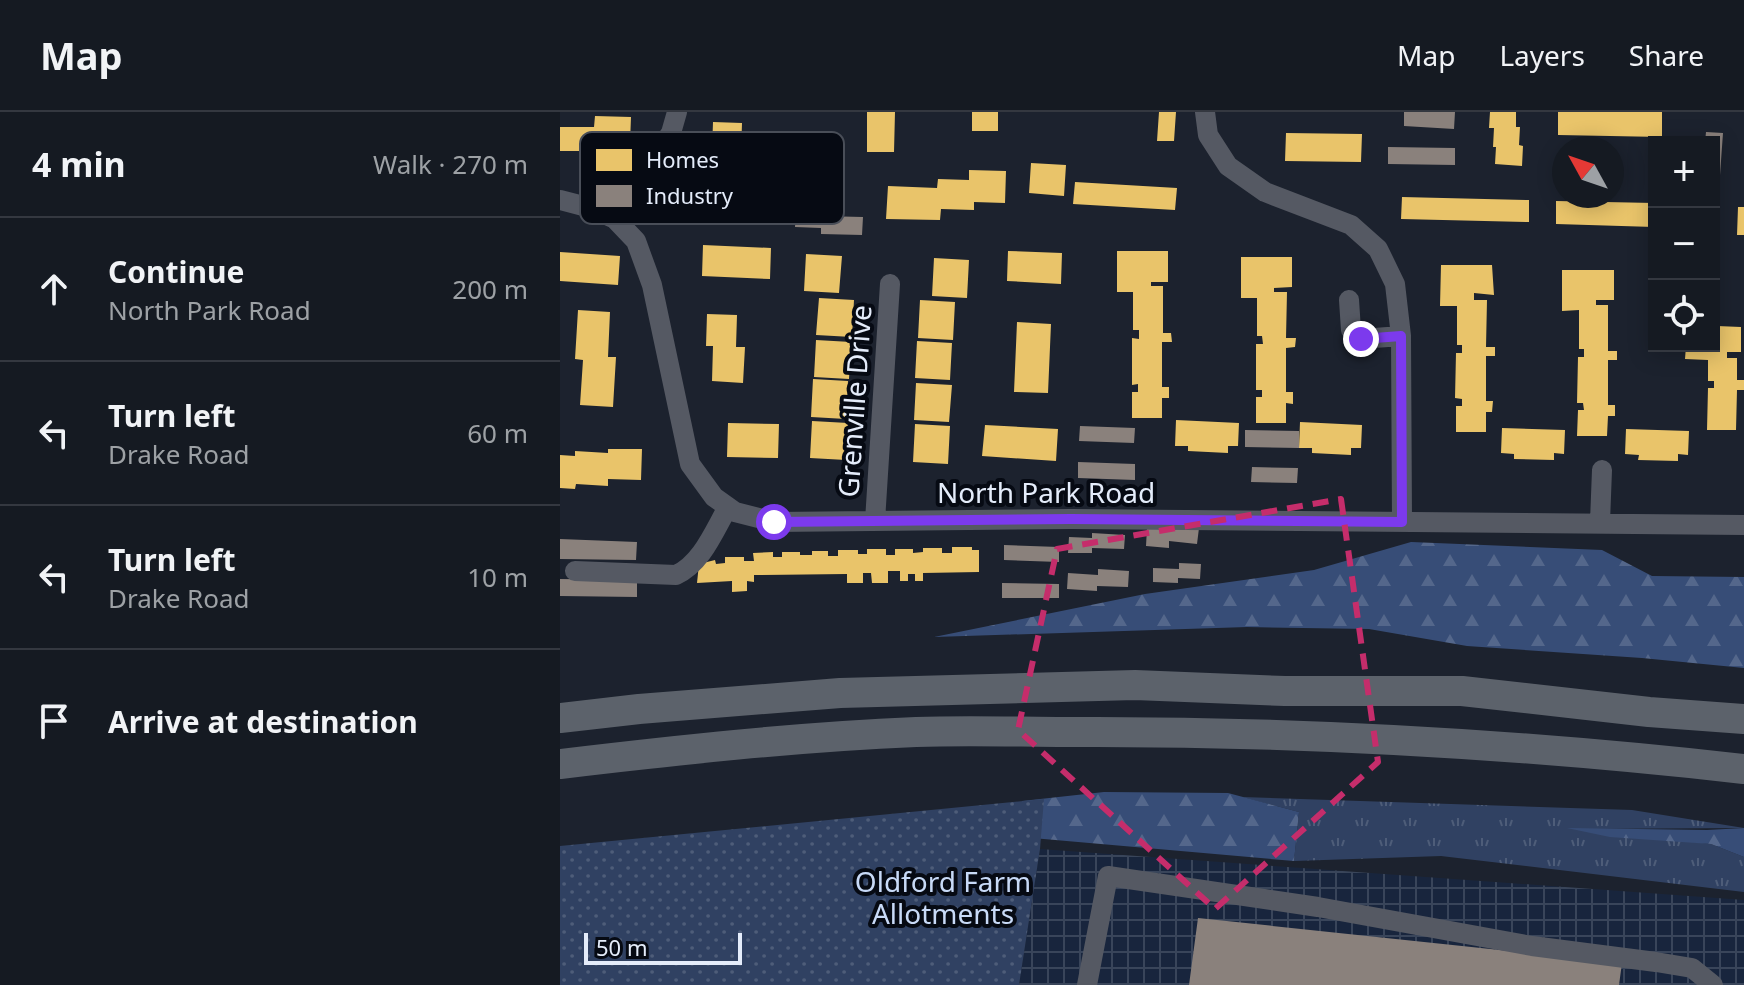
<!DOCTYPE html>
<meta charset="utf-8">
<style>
body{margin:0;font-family:"Noto Sans",sans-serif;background:#22272f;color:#f1f3f6}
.controls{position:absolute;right:24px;top:24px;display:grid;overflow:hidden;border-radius:0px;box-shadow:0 4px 20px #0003}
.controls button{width:72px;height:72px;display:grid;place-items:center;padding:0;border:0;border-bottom:2px solid #343840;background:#151a22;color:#f1f3f6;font:40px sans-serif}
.compass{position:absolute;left:992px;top:24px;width:72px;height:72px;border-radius:50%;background:#151a22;box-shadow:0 4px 20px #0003;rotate:310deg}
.scale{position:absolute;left:24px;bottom:20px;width:158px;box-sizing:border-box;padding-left:8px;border:4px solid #e4ecfa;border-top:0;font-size:22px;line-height:28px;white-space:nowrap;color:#e4ecfa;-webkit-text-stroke:6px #060a13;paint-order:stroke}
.stop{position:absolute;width:24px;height:24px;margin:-18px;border:6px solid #7c3aed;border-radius:50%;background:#fff}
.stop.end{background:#7c3aed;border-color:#fff;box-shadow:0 2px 8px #0008}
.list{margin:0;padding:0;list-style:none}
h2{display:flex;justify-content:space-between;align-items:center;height:104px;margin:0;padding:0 32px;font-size:34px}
h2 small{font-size:26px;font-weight:400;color:#9da1a5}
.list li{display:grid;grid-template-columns:52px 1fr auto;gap:24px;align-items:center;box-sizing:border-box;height:144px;padding:0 32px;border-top:2px solid #343840}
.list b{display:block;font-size:30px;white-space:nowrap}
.list p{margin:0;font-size:26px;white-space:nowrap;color:#9da1a5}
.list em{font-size:26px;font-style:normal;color:#9da1a5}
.icon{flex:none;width:44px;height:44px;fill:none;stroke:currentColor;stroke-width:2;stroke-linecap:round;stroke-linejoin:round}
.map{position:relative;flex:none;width:1184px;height:873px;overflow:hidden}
header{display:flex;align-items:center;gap:48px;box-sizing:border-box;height:112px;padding:0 40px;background:#151a22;border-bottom:2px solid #343840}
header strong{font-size:38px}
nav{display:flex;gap:44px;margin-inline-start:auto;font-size:28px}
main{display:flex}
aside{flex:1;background:#151a22}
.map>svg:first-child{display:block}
</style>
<header>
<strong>Map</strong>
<nav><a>Map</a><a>Layers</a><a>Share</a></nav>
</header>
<main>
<aside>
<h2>4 min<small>Walk · 270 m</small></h2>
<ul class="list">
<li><svg class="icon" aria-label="ahead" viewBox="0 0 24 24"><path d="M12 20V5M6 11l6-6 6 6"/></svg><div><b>Continue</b><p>North Park Road</p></div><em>200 m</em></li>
<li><svg class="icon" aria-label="left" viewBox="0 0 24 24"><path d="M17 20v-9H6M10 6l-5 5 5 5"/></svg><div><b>Turn left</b><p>Drake Road</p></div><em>60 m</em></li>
<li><svg class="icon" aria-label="left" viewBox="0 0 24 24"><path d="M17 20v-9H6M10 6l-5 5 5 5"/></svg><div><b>Turn left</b><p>Drake Road</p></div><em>10 m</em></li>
<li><svg class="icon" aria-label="arrive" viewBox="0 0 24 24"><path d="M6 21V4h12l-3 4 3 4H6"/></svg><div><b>Arrive at destination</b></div></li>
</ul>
</aside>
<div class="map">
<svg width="1184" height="873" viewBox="0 0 1184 873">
<defs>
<pattern id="industrial-grid" width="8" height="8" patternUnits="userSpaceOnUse" patternTransform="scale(2)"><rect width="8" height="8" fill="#18253d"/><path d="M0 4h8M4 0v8" fill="none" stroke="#39455a"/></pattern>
<pattern id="grass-tufts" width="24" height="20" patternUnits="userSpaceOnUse" patternTransform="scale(2)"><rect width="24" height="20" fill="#304162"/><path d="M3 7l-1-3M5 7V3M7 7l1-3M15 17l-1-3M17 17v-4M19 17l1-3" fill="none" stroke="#4e5d79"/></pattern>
<pattern id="forest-firs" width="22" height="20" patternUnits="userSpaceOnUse" patternTransform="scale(2)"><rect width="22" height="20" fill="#374d77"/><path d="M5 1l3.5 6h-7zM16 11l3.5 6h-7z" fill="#54678b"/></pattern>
<pattern id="garden-dots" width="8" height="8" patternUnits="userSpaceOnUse" patternTransform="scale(2)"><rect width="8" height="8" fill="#304162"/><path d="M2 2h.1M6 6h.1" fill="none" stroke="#4e5d79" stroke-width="1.8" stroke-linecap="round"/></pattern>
</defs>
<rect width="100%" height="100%" fill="#1c222e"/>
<path fill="url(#industrial-grid)" d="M480,737L1184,788V873H459Z"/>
<path fill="url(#grass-tufts)" d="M682,685L1072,698L1184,716L1018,717L1151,732L1184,745V780L881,744L734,749L739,700Z"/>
<path fill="url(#forest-firs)" d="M851,430L1042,438L1092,464L1184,465V556L1082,546L907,534L809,517L687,515L374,525L585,482L754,458Z
M544,680L668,681L739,700L734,749L461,725L462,689Z
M1007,716L1147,718L1184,716V745L1151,732L1050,725Z"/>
<path fill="url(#garden-dots)" d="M484,687L480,737L459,873H0V734Z"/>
<path fill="#e9c46a" d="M307,0H335L334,40H307Z
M412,0H438V19H412Z
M599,0H616L614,29H597Z
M930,0H956V15H960L959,33L963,34L962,54L935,52L936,35H933L934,16H929Z
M998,0H1102V25L998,23Z
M35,4L71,5L70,31H37V39H0V15H34Z
M153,10L182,11L181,43H175L174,73L144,72L145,39H152Z
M726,21L802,22L801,50L725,49Z
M471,51L506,53L504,84L469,81Z
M409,58L446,59L445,91L414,90V98L381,97L380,108L326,107L328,74L377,76L378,67L409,68Z
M515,70L617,76L615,98L513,92Z
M842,85L969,88V110L841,107Z
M996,89L1094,91V115L996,112Z
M1178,95H1184V123H1177Z
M143,133L211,136L210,167L142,164Z
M448,139L502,141L501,172L447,169Z
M557,139H608V170H591V174H603V221H611L612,230H602V275H609V286H602V306H572V280H578V272L572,273V226L579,227V218H573V180H557Z
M0,140L60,144L58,173L0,169Z
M246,142L282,144L279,181L244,179Z
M681,145H732V175L714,176V180H727L726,226H736L735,235L726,236V280H733V292L726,291V311H696V285H702V278H696V232H703L702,224H697V186H681Z
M374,146L409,148L407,186L372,184Z
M881,153H932L934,183L914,181V188H927L926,235H935V244H926V289H933L932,300H926V320H896V294H902V287L895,286L896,241H902V233H897V194H880Z
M1002,158H1054V188H1036V193H1048V239H1057V248H1048V293H1055V304H1048L1047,324H1017L1018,298H1024L1023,291H1017L1018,245H1024V237H1019V198L1002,199Z
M259,186L294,188L292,225L256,223Z
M360,188L395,190L393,228L358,226Z
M18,198L50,200L48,245H56L53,295L20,293L23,248L15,247Z
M147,202L177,203L176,235H185L183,271L152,269L153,234H146Z
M457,210L491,212L488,281L454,280Z
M1154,211H1157V214L1181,215V240H1167V246H1177V268H1184V278H1177L1176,318H1147L1148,276H1154V269H1148V248L1125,247L1126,234H1154Z
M256,228L291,230L289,267L254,265Z
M357,229L392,231L390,268L355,266Z
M253,267L288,269L286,307L251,305Z
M356,271L392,273L389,310L354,308Z
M616,308L679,311L678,334H668V341L628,339V334H615Z
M252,309L288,311L286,348L250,346Z
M740,310L802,313L801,336H791V343L752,341V336H739Z
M168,311L219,312L218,346L167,345Z
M355,312L390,314L388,352L353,350Z
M425,313L498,317L496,349L422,344Z
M942,316L1005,318L1004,342L994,341V348L954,347V342L941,341Z
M1066,317L1129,319L1128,343L1118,342V349L1078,348L1079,343L1065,342Z
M48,337H82L81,368L48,367V374L16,372L15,377L0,376V343L15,344V339L48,341Z
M392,435H412V438H419V460L363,461V469H355V462H348V469H340V459H328V471H312L311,461H303V471H287V462L194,463V470L187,469V479L172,480V469L137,471L139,452L155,448L156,452L165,451V445H184V449H194L193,441L213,440V445H222V440H240V443H252V439H268V444H278V438H298V442H307V437H326V443H335V437H353V441L363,440V436H382V441H392Z"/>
<path fill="#8a817c" d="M844,0H895L894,17L844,14Z
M1146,20L1163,21L1160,63H1154V30H1145Z
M828,35L895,36V53L828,52Z
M236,98H262V104L303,105L302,123L261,122V116L235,115Z
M520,314L575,316L574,331L519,329Z
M685,318L739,319V336L685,335Z
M518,350L575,352V368L518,366Z
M692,355L738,356L737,371L691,370Z
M611,414L639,416L637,432L609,429V436L586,434L587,416L610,418Z
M532,421L565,423L564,437L532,436V441H508L509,425L532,426Z
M0,427L77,430L76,448L0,447Z
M444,433L499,435V450L444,448Z
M619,451L641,452L640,467L618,466V471L593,470V456L619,457Z
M538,457L569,459L568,475L537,474V479L507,477L508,461L538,463Z
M0,467L77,468V485L0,484Z
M442,471L499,472V486H442Z
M638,806L1062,851L1059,873H629Z"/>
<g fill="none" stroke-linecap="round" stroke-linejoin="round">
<path stroke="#555963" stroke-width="20" d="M645,0L648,23L668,54L705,80L791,113L818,137L835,172L841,224L842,410
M0,88L31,96L55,107L76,129L92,173L130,352L154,385L175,400L214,410L511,407L1184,413
M55,107L70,79L111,21L117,0
M789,188L791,218L801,227L841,224
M315,409L330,172
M1040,410L1042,358
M15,459L116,463C142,451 154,419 168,395
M527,873L548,764L758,795L972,834L1096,850L1132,856L1153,873"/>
<path stroke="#5c626b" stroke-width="30" d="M0,606L79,597L280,581L575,573L725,579H902L1089,600L1184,607
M0,652C118,638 237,625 356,620C408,618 461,620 513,620C738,619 961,632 1184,657"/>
</g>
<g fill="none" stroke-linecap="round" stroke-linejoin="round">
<path stroke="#7c3aed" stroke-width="10" d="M214,410L511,407L842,410L841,224L801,227"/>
</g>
<path fill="none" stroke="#c52d6b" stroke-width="6" stroke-dasharray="16 10" stroke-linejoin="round" d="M781,387L818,650L655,797L458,618L497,437Z"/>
<g text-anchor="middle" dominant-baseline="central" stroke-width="8" stroke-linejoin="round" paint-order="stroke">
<g font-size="28" fill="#e4ecfa" stroke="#060a13">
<text transform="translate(294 289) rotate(-86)">Grenville Drive</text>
<text x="486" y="380">North Park Road</text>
</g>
<g font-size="28" fill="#c8daf7" stroke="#060a13">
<text x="383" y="769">Oldford Farm<tspan x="383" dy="32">Allotments</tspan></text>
</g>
</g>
<rect x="20" y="20" width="264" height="92" rx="12" fill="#060a13" stroke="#494e58" stroke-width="2"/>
<rect x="36" y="37" width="36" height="22" fill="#e9c46a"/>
<rect x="36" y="73" width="36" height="22" fill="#8a817c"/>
<g font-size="22" fill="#e4ecfa">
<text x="86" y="56">Homes</text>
<text x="86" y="92">Industry</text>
</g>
</svg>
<div class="controls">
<button>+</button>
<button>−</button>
<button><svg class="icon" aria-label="locate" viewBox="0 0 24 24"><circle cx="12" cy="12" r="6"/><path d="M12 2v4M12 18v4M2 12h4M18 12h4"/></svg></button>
</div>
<svg class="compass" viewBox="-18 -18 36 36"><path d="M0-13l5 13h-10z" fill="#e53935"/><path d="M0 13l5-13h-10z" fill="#9da1a5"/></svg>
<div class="scale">50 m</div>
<div class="stop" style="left:214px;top:410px"></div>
<div class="stop end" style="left:801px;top:227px"></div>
</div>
</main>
